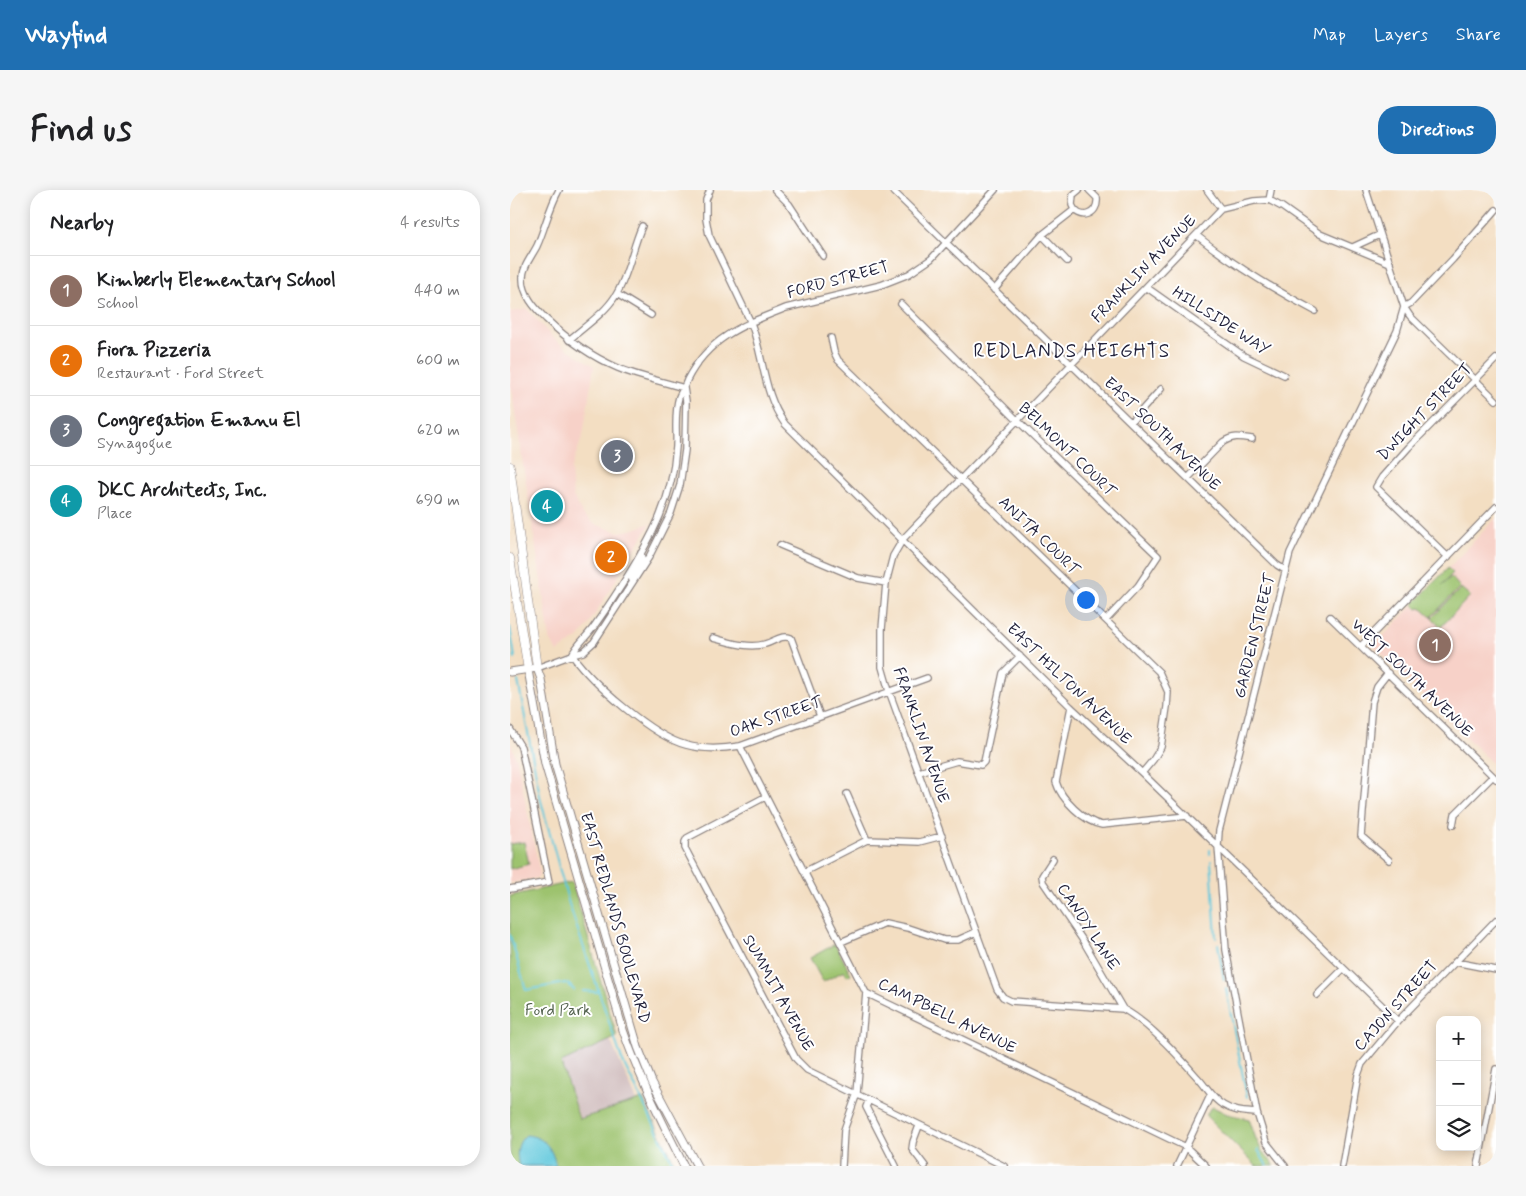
<!DOCTYPE html>
<meta charset="utf-8">
<style>
body{margin:0;font-family:Mynerve,sans-serif;background:#f6f6f6;color:#202124}
.controls{position:absolute;right:15px;bottom:15px;display:grid;overflow:hidden;border-radius:10px;box-shadow:0 2px 12px #0003}
.controls button{width:45px;height:45px;display:grid;place-items:center;padding:0;border:0;border-bottom:1px solid #e0e0e0;background:#fff;color:#202124;font:25px sans-serif}
.you{position:absolute;left:575px;top:409px;width:18px;height:18px;margin:-12px;border:4px solid #fff;border-radius:50%;background:#1a73e8;box-shadow:0 0 0 8px #1a73e833}
.badge{display:grid;place-items:center;width:32px;height:32px;border-radius:50%;background:#1f6fb2;color:#fff;font-size:16px;font-weight:700}
.pin{position:absolute;translate:-50% -50%;border:2px solid #fff;box-shadow:0 1px 5px #0006}
.list{margin:0;padding:0;list-style:none}
h2{display:flex;justify-content:space-between;align-items:center;height:65px;margin:0;padding:0 20px;font-size:21px}
h2 small{font-size:16px;font-weight:400;color:#757577}
.list li{display:grid;grid-template-columns:32px 1fr auto;gap:15px;align-items:center;box-sizing:border-box;height:70px;padding:0 20px;border-top:1px solid #e0e0e0}
.list b{display:block;font-size:19px;white-space:nowrap}
.list p{margin:0;font-size:16px;white-space:nowrap;color:#757577}
.list em{font-size:16px;font-style:normal;color:#757577}
.icon{flex:none;width:28px;height:28px;fill:none;stroke:currentColor;stroke-width:2;stroke-linecap:round;stroke-linejoin:round}
.map{position:relative;flex:none;width:986px;height:976px;overflow:hidden;border-radius:20px}
header{display:flex;align-items:center;gap:30px;box-sizing:border-box;height:70px;padding:0 25px;background:#1f6fb2;color:#fff}
header strong{font-size:24px}
nav{display:flex;gap:28px;margin-inline-start:auto;font-size:18px}
.intro{display:flex;align-items:center;justify-content:space-between;box-sizing:border-box;height:120px;padding:0 30px}
h1{margin:0;font-size:35px}
.button{padding:12px 22px;border-radius:20px;background:#1f6fb2;color:#fff;font-size:18px;font-weight:700}
main{display:flex;gap:30px;padding:0 30px}
aside{flex:1;background:#fff;border-radius:20px;box-shadow:0 2px 12px #0003}
.map>svg:first-child{display:block}
</style>
<header>
<strong>Wayfind</strong>
<nav><a>Map</a><a>Layers</a><a>Share</a></nav>
</header>
<div class="intro"><h1>Find us</h1><a class="button">Directions</a></div>
<main>
<aside>
<h2>Nearby<small>4 results</small></h2>
<ul class="list">
<li><span class="badge" style="background:#8d6e63">1</span><div><b>Kimberly Elementary School</b><p>School</p></div><em>440 m</em></li>
<li><span class="badge" style="background:#e8710a">2</span><div><b>Fiora Pizzeria</b><p>Restaurant · Ford Street</p></div><em>600 m</em></li>
<li><span class="badge" style="background:#6b7280">3</span><div><b>Congregation Emanu El</b><p>Synagogue</p></div><em>620 m</em></li>
<li><span class="badge" style="background:#0f9aa8">4</span><div><b>DKC Architects, Inc.</b><p>Place</p></div><em>690 m</em></li>
</ul>
</aside>
<div class="map">
<svg width="986" height="976" viewBox="0 0 986 976">
<rect width="100%" height="100%" fill="#fff"/>
<filter id="ink" filterUnits="userSpaceOnUse"><feTurbulence type="fractalNoise" baseFrequency=".02" numOctaves="2"/><feDisplacementMap in="SourceGraphic" scale="10" xChannelSelector="R" yChannelSelector="G"/><feConvolveMatrix kernelMatrix="1 2 1 2 8 2 1 2 1" color-interpolation-filters="sRGB"/></filter>
<filter id="wash" filterUnits="userSpaceOnUse"><feTurbulence type="fractalNoise" baseFrequency=".0096" numOctaves="4" result="noise"/><feDisplacementMap in="SourceGraphic" scale="20" xChannelSelector="R" yChannelSelector="G"/><feGaussianBlur stdDeviation="1.12" result="paint"/><feColorMatrix in="noise" values="0 0 0 0 0 0 0 0 0 0 0 0 0 0 0 0 0 1.4 0 .05"/><feComposite in="paint" operator="in"/></filter>
<g filter="url(#wash)">
<rect width="100%" height="100%" fill="#f3dec2"/>
<path fill="#f7d1c8" d="M17,119L43,148L57,159L84,176L73,245L61,279L63,306L72,323L84,334L109,342L121,340L141,333L75,440L68,448L47,462L40,449L0,190V122Z
M986,328V579V577L864,456Z
M0,551L7,571L30,683L27,688L0,693Z"/>
<path fill="#d2bfc0" d="M100,850L127,911L70,929L51,873Z"/>
<path fill="#9dc36e" stroke="#607254" d="M938,378L943,383L932,395L941,387L950,397L921,427L911,418L907,419L903,414Z
M951,398L960,406L931,437L922,428Z
M14,652L19,674L0,679V654Z
M62,692L107,847L51,873L69,929L133,909L166,976H0V706Z
M325,754L341,784L337,786L334,781L313,792L300,768Z
M703,917L717,924L739,929L746,949L752,961L765,976H746L696,926L699,920Z"/>
<path fill="#60c8dc" stroke="#41758c" d="M16,945C35,947 42,958 46,976H9C6,965 6,953 16,945Z"/>
<g fill="none" stroke-linecap="round" stroke-linejoin="round">
<path stroke="#60c8dc" stroke-width="2" d="M0,437L5,468
M8,491L31,611L59,714L112,870L162,971
M700,660V664
M701,671L706,748
M0,745L16,800L55,793L58,794L64,800
M708,754L714,790
M716,799L737,907
M73,801L88,802
M748,960L757,976"/>
</g>
</g>
<g filter="url(#ink)">
<g fill="none" stroke-linecap="round" stroke-linejoin="round">
<g stroke="#8a807e" stroke-width="8">
<path id="minor" d="M49,0C39,18 35,38 27,56C22,66 13,76 13,87C12,104 25,118 36,129C58,150 80,166 108,178C129,187 152,191 174,198
M200,0L196,10V29L199,45L241,133C254,167 253,204 275,234L561,517L632,583L888,831
M265,0L279,14L313,66
M382,0L767,375L775,380
M569,0L563,5L562,15C568,31 589,26 587,8L579,0
M697,0L711,19
M759,10L761,0
M532,45L557,71
M686,45C723,75 763,99 805,121
M843,57L869,45
M636,97L734,166L774,185
M484,100L532,45L564,20
M107,104L141,125
M391,114L507,230L648,366L628,396L596,430
M894,117L901,113L943,69L986,20
M894,117L900,126L986,210
M321,148L324,162L328,170L649,482L658,502L657,517L651,557L643,570L632,583
M59,150C75,136 95,123 106,105C119,84 122,58 132,36
M621,232L651,199
M678,288L713,252C723,245 731,247 742,249
M270,355L348,388L376,393
M938,367L866,297L872,287L899,257L986,169
M122,390L121,385L132,369L131,363
M820,427L986,589
M203,448C219,452 238,459 255,454C264,452 271,444 281,448L310,526
M851,456L986,317
M62,465C67,454 78,446 85,435C106,405 127,373 143,341C156,315 164,286 166,257C167,241 164,223 169,207C171,202 175,196 177,190C199,147 233,135 276,118L371,95L399,84L421,69L485,0
M62,465C83,494 142,546 176,555C194,560 212,559 230,556L417,488
M27,478L62,465L73,462L84,452L139,367L161,323L170,295L175,260L176,211L174,198
M878,483L867,497L862,512L851,646L879,670
M561,517L546,592C551,609 574,632 592,635L677,626
M0,539L11,557L39,692L0,699
M230,556L356,803L676,957L696,976
M409,582L447,571L471,575L474,572L493,483L510,466
M337,604L357,650
M255,607L177,648L175,652V658L286,869L297,880L494,976
M943,635L945,624L983,586
M543,669L532,686L533,692L572,749L613,819
M294,682L357,650L409,652L432,646
M331,752L375,733L398,738L434,750H448L466,742
M945,772L986,780
M807,805L833,779
M359,910L356,917L386,976
M747,923C735,922 724,922 713,915C702,909 696,896 687,887C667,864 639,833 613,819L501,811L493,807L487,799L379,501L372,477V439L376,393L383,366L393,349L711,19L744,11L759,10L772,17L810,44L880,73
M409,936L403,952L402,959L415,976
M332,976L334,940L347,903L356,803
M667,976L701,904
M775,976L756,952L747,923L716,760L708,656L709,641L780,363L887,141L894,117L856,0
M832,976L848,885L852,874L888,831L986,730
M968,976L986,879"/>
</g>
<g stroke="#8a807e" stroke-width="9">
<path id="major" d="M18,480L35,574L113,840C129,887 152,931 174,976
M0,482L27,478L31,489L45,574L128,857L142,892L187,976"/>
</g>
<g stroke="#8a807e" stroke-width="9">
<path id="highway" d="M0,276L27,478
M0,368L18,480"/>
</g>
<use href="#minor" stroke="#fff" stroke-width="5.5"/>
<use href="#major" stroke="#fff" stroke-width="7"/>
<use href="#highway" stroke="#fff" stroke-width="8"/>
</g>
</g>
<g text-anchor="middle" dominant-baseline="central" stroke-width="4" stroke-linejoin="round" paint-order="stroke">
<g font-size="16" fill="#22223b" stroke="#fff">
<text transform="translate(634 79) rotate(-46)">FRANKLIN AVENUE</text>
<text transform="translate(328 90) rotate(-15)">FORD STREET</text>
<text transform="translate(711 131) rotate(33)">HILLSIDE WAY</text>
<text transform="translate(915 222) rotate(-46)">DWIGHT STREET</text>
<text transform="translate(652 244) rotate(44)">EAST SOUTH AVENUE</text>
<text transform="translate(557 260) rotate(44)">BELMONT COURT</text>
<text transform="translate(529 346) rotate(44)">ANITA COURT</text>
<text transform="translate(745 446) rotate(-76)">GARDEN STREET</text>
<text transform="translate(902 488) rotate(44)">WEST SOUTH AVENUE</text>
<text transform="translate(559 494) rotate(44)">EAST HILTON AVENUE</text>
<text transform="translate(266 527) rotate(-19)">OAK STREET</text>
<text transform="translate(411 545) rotate(71)">FRANKLIN AVENUE</text>
<text transform="translate(105 728) rotate(74)">EAST REDLANDS BOULEVARD</text>
<text transform="translate(578 737) rotate(57)">CANDY LANE</text>
<text transform="translate(268 803) rotate(61)">SUMMIT AVENUE</text>
<text transform="translate(886 816) rotate(-48)">CAJON STREET</text>
<text transform="translate(437 826) rotate(26)">CAMPBELL AVENUE</text>
</g>
<g font-size="16" fill="#53624f" stroke="#fff">
<text x="48" y="820">Ford Park</text>
</g>
<g font-size="19" letter-spacing="1" fill="#22223b" stroke="#fff">
<text x="562" y="161">REDLANDS HEIGHTS</text>
</g>
</g>
</svg>
<div class="controls">
<button>+</button>
<button>−</button>
<button><svg class="icon" aria-label="layers" viewBox="0 0 24 24"><path d="M12 4l9 5-9 5-9-5zM3 14l9 5 9-5"/></svg></button>
</div>
<div class="you"></div>
<div class="pin badge" style="left:925px;top:455px;background:#8d6e63">1</div>
<div class="pin badge" style="left:101px;top:367px;background:#e8710a">2</div>
<div class="pin badge" style="left:107px;top:266px;background:#6b7280">3</div>
<div class="pin badge" style="left:37px;top:316px;background:#0f9aa8">4</div>
</div>
</main>
